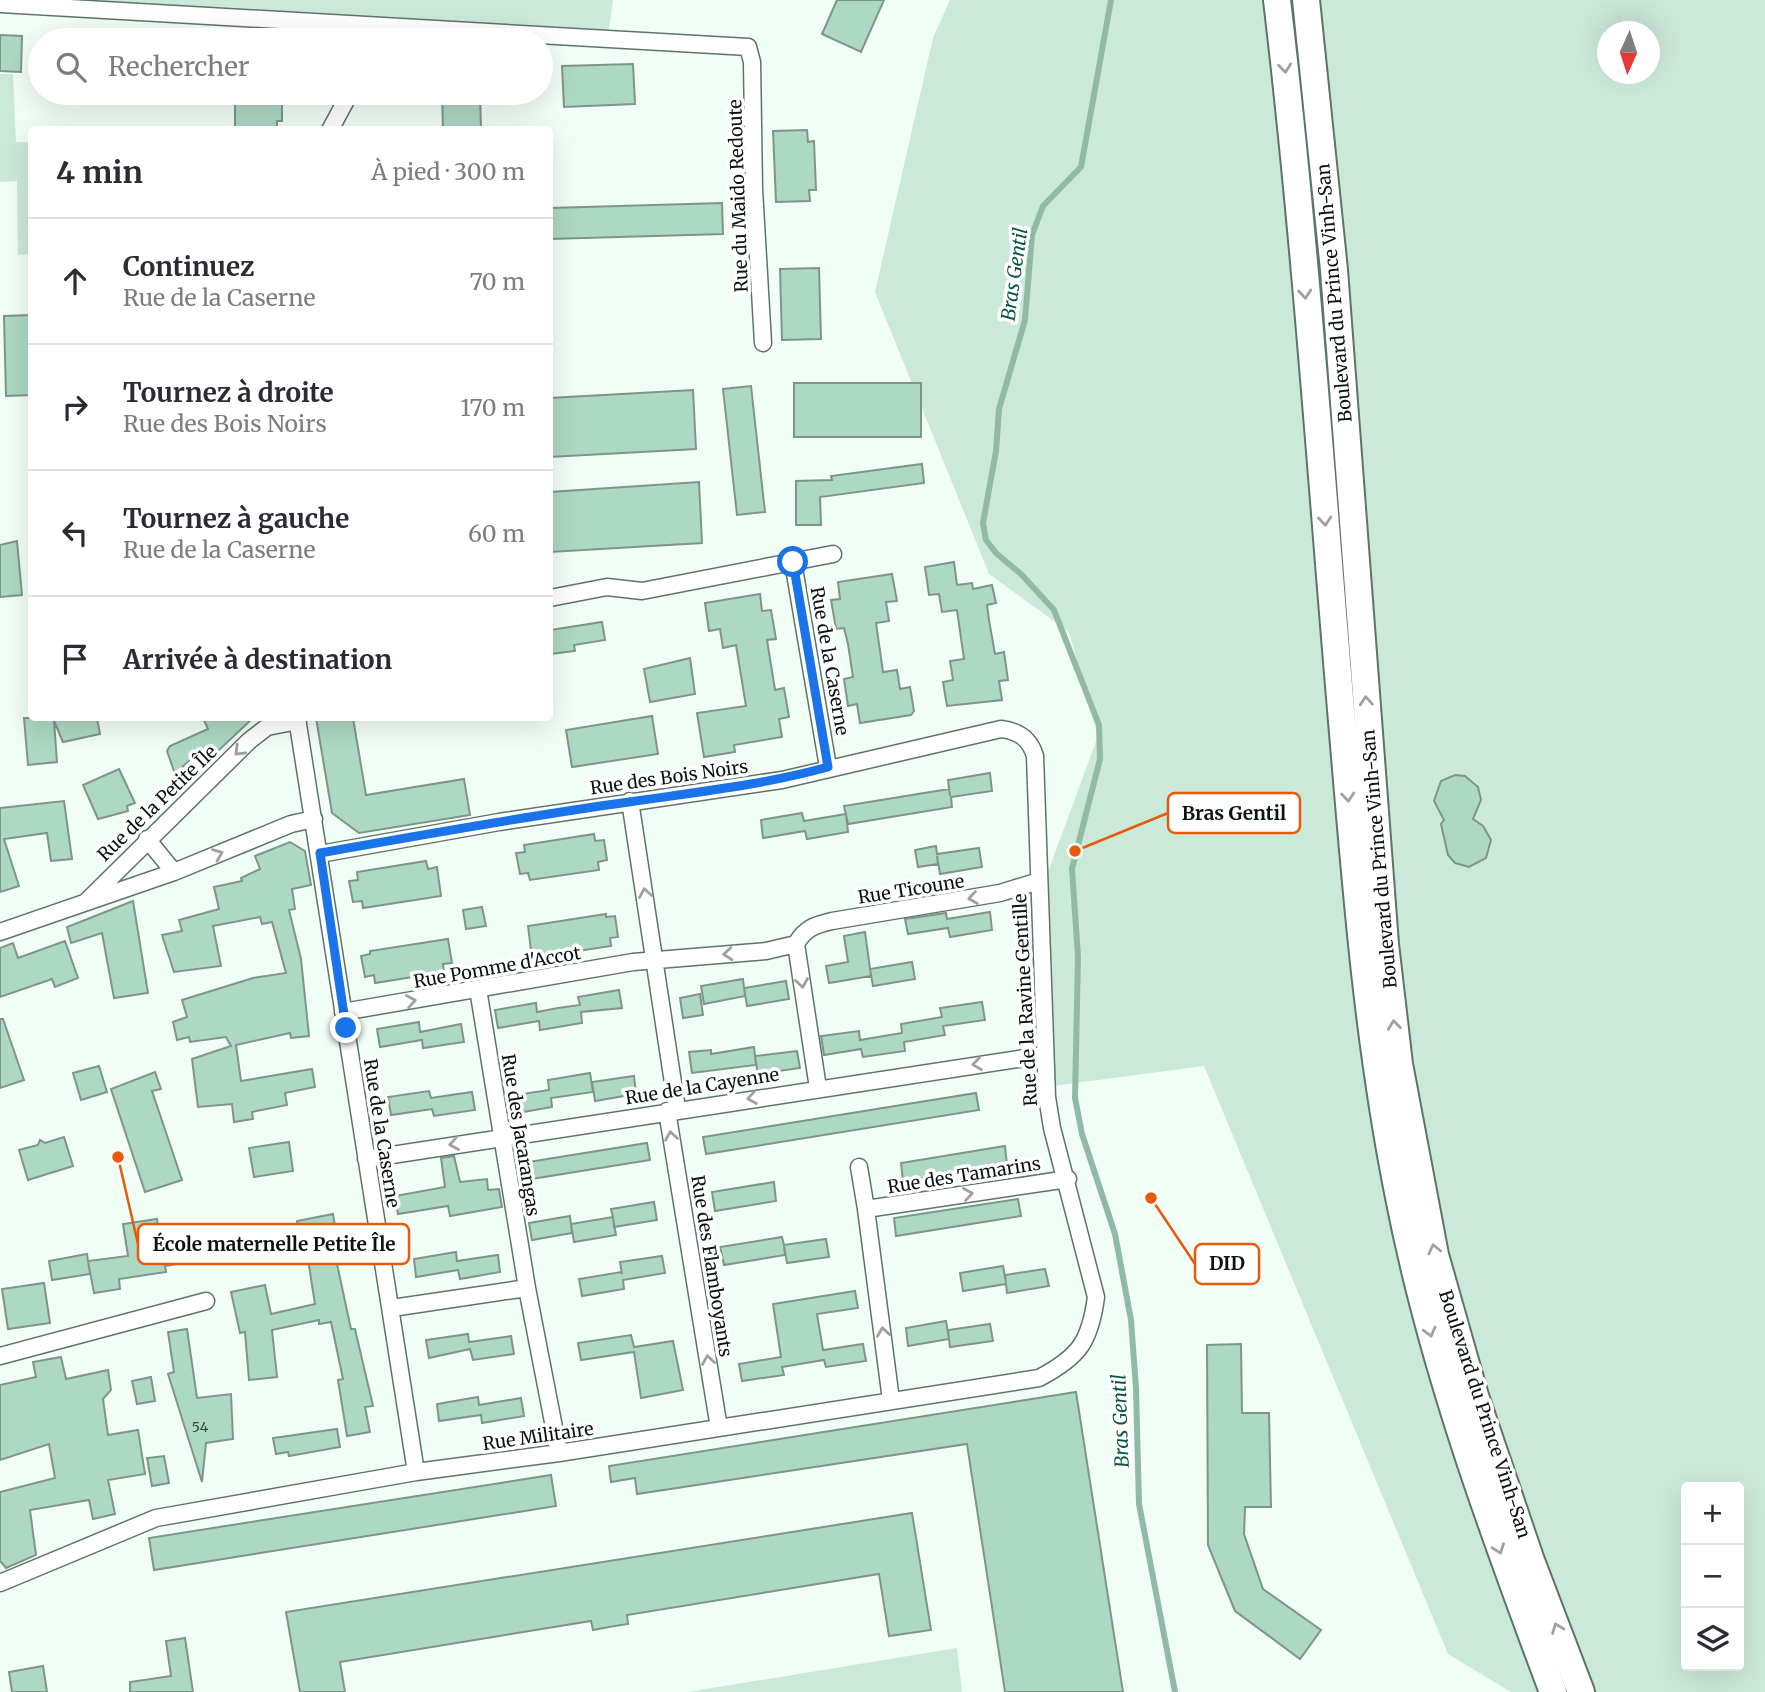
<!DOCTYPE html>
<html lang="fr">
<meta charset="utf-8">
<style>
body{margin:0;font-family:Merriweather,serif;background:#f2f2f3;color:#2b2b33}
.controls{position:absolute;right:21px;bottom:21px;display:grid;overflow:hidden;border-radius:7px;box-shadow:0 7px 28px #0002}
.controls button{width:63px;height:63px;display:grid;place-items:center;padding:0;border:0;border-bottom:2px solid #e1e1e2;background:#fff;color:#2b2b33;font:35px sans-serif}
.compass{position:absolute;left:1597px;top:21px;width:63px;height:63px;border-radius:50%;background:#fff;box-shadow:0 7px 28px #0002;rotate:183deg}
.stop{position:absolute;width:21px;height:21px;margin:-16px;border:5px solid #1a73e8;border-radius:50%;background:#fff}
.stop.end{background:#1a73e8;border-color:#fff;box-shadow:0 2px 7px #0008}
.list{margin:0;padding:0;list-style:none}
h2{display:flex;justify-content:space-between;align-items:center;height:91px;margin:0;padding:0 28px;font-size:30px}
h2 small{font-size:23px;font-weight:400;color:#7c7c81}
.list li{display:grid;grid-template-columns:46px 1fr auto;gap:21px;align-items:center;box-sizing:border-box;height:126px;padding:0 28px;border-top:2px solid #e1e1e2}
.list b{display:block;font-size:26px;white-space:nowrap}
.list p{margin:0;font-size:23px;white-space:nowrap;color:#7c7c81}
.list em{font-size:23px;font-style:normal;color:#7c7c81}
.icon{flex:none;width:38px;height:38px;fill:none;stroke:currentColor;stroke-width:2;stroke-linecap:round;stroke-linejoin:round}
.map{position:relative;flex:none;width:1765px;height:1692px;overflow:hidden}
.search{position:absolute;background:#fff;box-shadow:0 7px 28px #0002;left:28px;top:28px;width:525px;height:77px;display:flex;align-items:center;gap:18px;box-sizing:border-box;padding:0 24px;border-radius:38px;color:#7c7c81;font-size:26px}
.panel{position:absolute;background:#fff;box-shadow:0 7px 28px #0002;left:28px;top:126px;width:525px;height:595px;border-radius:7px}
.map>svg:first-child{display:block}
</style>
<div class="map">
<svg width="1765" height="1692" viewBox="0 0 1765 1692">
<rect width="100%" height="100%" fill="#f0fef6"/>
<path fill="#cbe9d9" fill-rule="evenodd" d="M45,0H613L609,30Z
M950,0H1765V1692H1511L1448,1654L1204,1066L1053,1086L1027,929L1098,736L1069,632L989,574L875,292L933,38ZM1608,32H1650V74H1608ZM1686,1487H1739V1666H1686Z
M0,74H13L16,142H31V254L18,255L17,181L0,182Z
M957,1648L962,1692H688Z"/>
<g fill="none" stroke-linecap="round" stroke-linejoin="round">
<path stroke="#91baa5" stroke-width="6" d="M1111,0L1081,167L1043,206L1032,235L1025,320L999,409L996,451L983,523L986,540L996,553L1022,575L1054,610L1099,725L1100,759L1072,869L1078,957L1075,1098L1082,1134L1115,1234L1131,1320L1136,1388L1139,1504L1175,1692"/>
</g>
<path fill="#add8c2" stroke="#7f958a" stroke-width="2" d="M837,0H884L861,52L822,34Z
M0,35L22,36L21,72L0,71Z
M633,64L635,104L564,107L562,66Z
M235,93H282V121H277V130H235Z
M442,93H480L481,130H443Z
M807,130L808,142L814,141L816,190H809L810,201L776,202L773,131Z
M722,203L723,234L550,239V208Z
M819,268L821,339L782,340L780,269Z
M32,315V395L6,396L4,316Z
M794,383H921V437H794Z
M751,386L765,512L737,515L723,389Z
M693,390L696,449L550,457V398Z
M922,464L924,483L820,497L821,525H796V481L832,480L831,476Z
M699,482L702,543L550,552V492Z
M17,541L22,595L0,597V545Z
M954,562L957,585L972,583L973,589L992,585L996,603L987,605L989,620L995,654L1004,652L1008,680L999,681L1002,700L947,706L943,682L953,680L950,661L964,659L957,610L942,612L939,594L929,595L925,567Z
M892,574L897,601L886,602L889,621L876,623L883,672L897,670L900,689L910,687L914,711L911,715L860,723L857,704L848,706L844,679L853,677L848,644L844,628L836,629L831,600L840,599L838,582Z
M760,594L762,611L771,610L776,639L767,640L772,671L775,690L784,688L789,717L779,719L782,737L734,745L735,752L704,757L697,713L746,706L736,645L723,648L720,629L709,631L705,603Z
M602,622L605,640L574,645L575,651L550,654V630Z
M690,658L695,694L650,702L644,669Z
M652,716L658,754L572,767L566,730Z
M24,718H97L100,734L63,742L54,721L57,762L28,765Z
M203,718H253L201,767L193,757L175,774L167,751L170,746L208,729Z
M316,718H353L366,795L464,779L470,815L359,833L332,813Z
M119,769L135,803L127,806L128,811L98,819L83,785Z
M990,773L992,791L951,797L952,807L848,824L844,806L949,789L950,796L948,780Z
M1455,775L1465,776L1478,787L1481,800L1473,819L1483,826L1491,840L1486,858L1469,867L1455,863L1448,855L1441,824L1444,820L1434,801L1441,781Z
M64,801L72,859L51,861L47,833L4,839L19,886L0,892V808Z
M802,813L804,821L846,814L848,832L807,839L805,831L763,838L761,820Z
M594,834L595,841L604,840L607,860L598,862L599,870L530,880L528,873L520,874L516,853L525,852L524,845Z
M290,842L305,851L311,885L292,889L295,909L289,910L301,959L309,1036L291,1038L290,1033L236,1045L241,1081L312,1069L315,1087L285,1093L287,1105L252,1112L253,1119L234,1122L232,1104L198,1107L192,1059L231,1046L226,1037L190,1042L189,1037L177,1040L173,1022L187,1017L182,1000L253,978L286,973L272,922L262,924L260,917L213,926L221,966L174,972L162,935L182,931L179,920L219,909L214,887L242,881L241,878L260,869L255,856Z
M936,846L937,854L979,848L982,867L940,874L937,856L938,864L918,867L915,850Z
M426,861L428,869L437,867L441,896L363,908L362,901L353,902L349,881L358,880L357,872Z
M133,901L148,993L114,998L102,933L71,943L67,927Z
M482,907L486,926L466,929L463,910Z
M990,912L992,930L950,937L948,928L908,934L905,919L946,913L947,919Z
M606,914V917L615,916L618,937L610,938L611,946L532,958L528,926Z
M865,932L871,976L829,983L826,966L848,962L844,936Z
M448,939L452,963L443,964L444,972L375,983L374,975L365,977L361,956L370,954V951Z
M65,941L78,978L55,987L52,979L0,997V948L13,943L18,958Z
M912,962L915,979L873,986L870,969Z
M743,979L745,996L704,1004L701,986Z
M786,981L789,999L747,1006L744,988Z
M619,990L622,1008L581,1012L582,1023L540,1030L539,1021L498,1028L495,1010L536,1003L537,1012L558,1008L580,1005L578,997Z
M700,994L703,1015L683,1018L680,998Z
M982,1002L985,1020L943,1026L945,1035L904,1042L905,1051L863,1057L861,1049L824,1055L821,1036L859,1031L860,1040L902,1033L901,1024L942,1017L940,1008Z
M0,1019H3L24,1080L0,1088Z
M419,1022L420,1032L461,1024L464,1042L423,1048L422,1040L380,1047L377,1029Z
M754,1047L756,1065L692,1073L689,1052L711,1050V1054Z
M797,1051L800,1068L758,1074L755,1056Z
M99,1066L107,1092L81,1100L73,1073Z
M155,1072L161,1089L152,1091L182,1180L145,1192L111,1089Z
M590,1073L593,1092L551,1098L552,1107L512,1114L509,1096L549,1090L548,1080Z
M634,1076L636,1094L595,1101L592,1082Z
M429,1091L431,1098L472,1092L475,1110L434,1116L432,1109L391,1115L388,1097Z
M976,1093L979,1110L706,1154L703,1137Z
M64,1137L73,1166L28,1180L19,1150L38,1145L40,1140L45,1143Z
M289,1142L293,1171L254,1177L249,1148Z
M647,1143L650,1160L525,1180L522,1163Z
M1005,1146L1007,1165L903,1181L901,1163Z
M454,1156L460,1182L487,1179L488,1190L499,1189L502,1207L450,1216L448,1206L398,1214L395,1196L445,1187L441,1158Z
M774,1182L776,1201L715,1211L712,1192Z
M1018,1199L1021,1216L896,1236L894,1218Z
M654,1202L657,1220L614,1227L613,1218L616,1235L574,1242L571,1224L613,1217L611,1209Z
M333,1214L340,1258L336,1259L349,1320L351,1329H355L373,1406L365,1407L370,1432L347,1436L338,1380L343,1379L331,1322L319,1324V1320L272,1330L277,1377L249,1380L245,1332L240,1333L231,1292L265,1285L271,1314L315,1304L305,1240L301,1241L297,1221Z
M570,1216L572,1233L532,1240L529,1223Z
M157,1219L161,1242L187,1238L190,1262L165,1266L166,1272L119,1279L120,1289L94,1293L88,1261L128,1256L123,1224Z
M782,1237L784,1245L826,1239L829,1257L787,1263L784,1246L785,1255L724,1265L720,1247Z
M456,1252L457,1261L498,1255L500,1272L460,1279L458,1270L416,1277L414,1259Z
M87,1254L90,1274L52,1280L49,1261Z
M662,1256L665,1273L623,1280L624,1289L582,1296L579,1279L621,1272L622,1274L620,1262Z
M1003,1266L1006,1283L1005,1275L1045,1269L1049,1286L1007,1293L1006,1284L963,1291L960,1273Z
M44,1283L50,1323L8,1329L2,1289Z
M855,1291L858,1308L817,1314L823,1350L863,1344L866,1361L826,1367L824,1360L782,1367L784,1375L742,1381L739,1364L781,1357L773,1304Z
M946,1321L949,1339L908,1346L906,1328Z
M990,1324L993,1341L950,1347L948,1330Z
M187,1329L197,1398L231,1394L233,1439L206,1443L202,1482L168,1374L174,1372L168,1332Z
M468,1334L469,1342L511,1336L514,1354L473,1360L470,1349L429,1358L426,1340Z
M631,1335L634,1347L673,1341L683,1390L641,1398L634,1352L581,1360L578,1343Z
M1241,1344L1242,1413H1269L1271,1507H1245L1244,1534L1263,1589L1321,1630L1300,1659L1235,1611L1208,1545L1207,1345Z
M61,1357L66,1379L108,1370L111,1390L103,1399L108,1435L138,1430L145,1474L108,1480L115,1514L93,1519L89,1500L30,1510L36,1555L6,1568L0,1561V1492L55,1478L49,1444L0,1460V1385L36,1377L33,1362Z
M151,1377L155,1401L137,1404L132,1381Z
M1076,1392L1123,1692H1005L967,1444L637,1494L635,1478L611,1482L609,1466Z
M478,1397L479,1405L521,1398L524,1416L482,1423L481,1415L439,1421L437,1404Z
M337,1429L340,1447L289,1456L288,1452L276,1454L273,1438Z
M164,1456L169,1483L152,1486L147,1458Z
M551,1475L556,1506L154,1570L149,1538Z
M912,1513L931,1630L889,1636L879,1574L627,1615L628,1624L609,1627L593,1630L591,1621L340,1662L345,1692H300L286,1612Z
M185,1638L193,1692H130V1682L171,1676L166,1641Z
M43,1666L47,1692H12L9,1672Z"/>
<g fill="none" stroke-linecap="round" stroke-linejoin="round">
<g stroke="#5f7369" stroke-width="19">
<path id="street" d="M0,4L748,47L752,62L754,189L763,343
M330,130L350,93
M793,562L828,767
M550,598L607,587L642,591L833,554
M297,718L416,1472
M630,801L677,1109
M147,839L174,872
M86,902L249,741L267,727L298,721
M0,932L174,872L291,824L314,819
M478,989L527,1288L559,1453
M343,1012L633,962L766,951L796,944
M818,1088L796,944C805,928 815,925 832,921L1000,893L1039,881
M667,1111L719,1428
M366,1159L1044,1055
M859,1167L866,1209
M392,1308L527,1288
M0,1356L206,1301
M891,1400L866,1209L1068,1179
M0,1583L156,1518L416,1472L559,1453L1039,1378C1079,1357 1090,1342 1096,1297L1052,1128L1047,1097L1035,756C1030,739 1019,731 1001,729L782,780L499,822L320,854"/>
</g>
<g stroke="#5f7369" stroke-width="30">
<path id="primary" d="M1277,0C1306,243 1322,489 1343,733C1356,888 1368,1043 1399,1197C1432,1367 1492,1529 1553,1692
M1306,0L1334,270L1385,944L1399,1064L1435,1255L1475,1396L1530,1558L1581,1692"/>
</g>
<use href="#street" stroke="#fff" stroke-width="16"/>
<use href="#primary" stroke="#fff" stroke-width="26"/>
</g>
<defs><path id="oneway-chevron" d="M-2-3.5L2.5 0L-2 3.5" fill="none" stroke-width="1.6" stroke-linecap="round" stroke-linejoin="round" transform="scale(1.75)"/></defs>
<g stroke="#9da19f">
<use href="#oneway-chevron" transform="translate(1285 68) rotate(84)"/>
<use href="#oneway-chevron" transform="translate(1305 294) rotate(85)"/>
<use href="#oneway-chevron" transform="translate(1325 521) rotate(85)"/>
<use href="#oneway-chevron" transform="translate(1366 701) rotate(-94)"/>
<use href="#oneway-chevron" transform="translate(239 751) rotate(136)"/>
<use href="#oneway-chevron" transform="translate(1348 797) rotate(85)"/>
<use href="#oneway-chevron" transform="translate(218 854) rotate(-22)"/>
<use href="#oneway-chevron" transform="translate(645 893) rotate(-99)"/>
<use href="#oneway-chevron" transform="translate(973 898) rotate(171)"/>
<use href="#oneway-chevron" transform="translate(728 954) rotate(175)"/>
<use href="#oneway-chevron" transform="translate(802 983) rotate(81)"/>
<use href="#oneway-chevron" transform="translate(411 1001) rotate(-10)"/>
<use href="#oneway-chevron" transform="translate(1394 1025) rotate(-97)"/>
<use href="#oneway-chevron" transform="translate(977 1064) rotate(172)"/>
<use href="#oneway-chevron" transform="translate(752 1098) rotate(171)"/>
<use href="#oneway-chevron" transform="translate(671 1136) rotate(-99)"/>
<use href="#oneway-chevron" transform="translate(454 1144) rotate(170)"/>
<use href="#oneway-chevron" transform="translate(968 1194) rotate(-9)"/>
<use href="#oneway-chevron" transform="translate(1434 1249) rotate(-103)"/>
<use href="#oneway-chevron" transform="translate(883 1332) rotate(-98)"/>
<use href="#oneway-chevron" transform="translate(1430 1332) rotate(75)"/>
<use href="#oneway-chevron" transform="translate(708 1360) rotate(-99)"/>
<use href="#oneway-chevron" transform="translate(1499 1549) rotate(70)"/>
<use href="#oneway-chevron" transform="translate(1557 1628) rotate(-111)"/>
</g>
<g fill="none" stroke-linecap="round" stroke-linejoin="round">
<path stroke="#1a73e8" stroke-width="9" d="M346,1028L320,853C422,835 526,816 629,802C697,792 763,785 828,767L793,562"/>
</g>
<g text-anchor="middle" dominant-baseline="central" stroke-width="7" stroke-linejoin="round" paint-order="stroke">
<g font-size="14" fill="#34443c">
<text x="200" y="1427">54</text>
</g>
<g font-size="18" fill="#0b130f" stroke="#fff">
<text transform="translate(738 196) rotate(-92)">Rue du Maido Redoute</text>
<text transform="translate(1334 293) rotate(-95)">Boulevard du Prince Vinh-San</text>
<text transform="translate(830 661) rotate(80)">Rue de la Caserne</text>
<text transform="translate(669 777) rotate(-8)">Rue des Bois Noirs</text>
<text transform="translate(157 803) rotate(-44)">Rue de la Petite Île</text>
<text transform="translate(1379 859) rotate(-95)">Boulevard du Prince Vinh-San</text>
<text transform="translate(911 889) rotate(-9)">Rue Ticoune</text>
<text transform="translate(497 967) rotate(-10)">Rue Pomme d'Accot</text>
<text transform="translate(1025 1000) rotate(-93)">Rue de la Ravine Gentille</text>
<text transform="translate(702 1086) rotate(-9)">Rue de la Cayenne</text>
<text transform="translate(382 1133) rotate(81)">Rue de la Caserne</text>
<text transform="translate(521 1135) rotate(81)">Rue des Jacarangas</text>
<text transform="translate(964 1175) rotate(-9)">Rue des Tamarins</text>
<text transform="translate(712 1266) rotate(81)">Rue des Flamboyants</text>
<text transform="translate(1485 1414) rotate(72)">Boulevard du Prince Vinh-San</text>
<text transform="translate(538 1436) rotate(-8)">Rue Militaire</text>
</g>
<g font-size="19" font-style="italic" fill="#06553a" stroke="#fff">
<text transform="translate(1014 274) rotate(-82)">Bras Gentil</text>
<text transform="translate(1120 1421) rotate(-92)">Bras Gentil</text>
</g>
</g>
<path fill="none" stroke="#e8590c" stroke-width="2.5" d="M1075 851L1168 813M118 1157L138 1244M1151 1198L1195 1264"/>
<g fill="#e8590c" stroke="#fff" stroke-width="2.5">
<circle cx="1075" cy="851" r="7"/>
<circle cx="118" cy="1157" r="7"/>
<circle cx="1151" cy="1198" r="7"/>
</g>
<g fill="#fff" stroke="#e8590c" stroke-width="2.5">
<rect x="1168" y="793" width="132" height="40" rx="7"/>
<rect x="138" y="1224" width="271" height="40" rx="7"/>
<rect x="1195" y="1244" width="64" height="40" rx="7"/>
</g>
<g font-size="19" text-anchor="middle" font-weight="bold" fill="#0b130f">
<text x="1234" y="820">Bras Gentil</text>
<text x="274" y="1251">École maternelle Petite Île</text>
<text x="1227" y="1270">DID</text>
</g>
</svg>
<div class="controls">
<button>+</button>
<button>−</button>
<button><svg class="icon" aria-label="layers" viewBox="0 0 24 24"><path d="M12 4l9 5-9 5-9-5zM3 14l9 5 9-5"/></svg></button>
</div>
<svg class="compass" viewBox="-18 -18 36 36"><path d="M0-13l5 13h-10z" fill="#e53935"/><path d="M0 13l5-13h-10z" fill="#7c7c81"/></svg>
<div class="stop" style="left:793px;top:562px"></div>
<div class="stop end" style="left:346px;top:1028px"></div>
<div class="search"><svg class="icon" aria-label="search" viewBox="0 0 24 24"><circle cx="10" cy="10" r="6"/><path d="M15 15l6 6"/></svg>Rechercher</div>
<section class="panel">
<h2>4 min<small>À pied · 300 m</small></h2>
<ul class="list">
<li><svg class="icon" aria-label="ahead" viewBox="0 0 24 24"><path d="M12 20V5M6 11l6-6 6 6"/></svg><div><b>Continuez</b><p>Rue de la Caserne</p></div><em>70 m</em></li>
<li><svg class="icon" aria-label="right" viewBox="0 0 24 24"><path d="M7 20v-9h11M14 6l5 5-5 5"/></svg><div><b>Tournez à droite</b><p>Rue des Bois Noirs</p></div><em>170 m</em></li>
<li><svg class="icon" aria-label="left" viewBox="0 0 24 24"><path d="M17 20v-9H6M10 6l-5 5 5 5"/></svg><div><b>Tournez à gauche</b><p>Rue de la Caserne</p></div><em>60 m</em></li>
<li><svg class="icon" aria-label="arrive" viewBox="0 0 24 24"><path d="M6 21V4h12l-3 4 3 4H6"/></svg><div><b>Arrivée à destination</b></div></li>
</ul>
</section>
</div>
